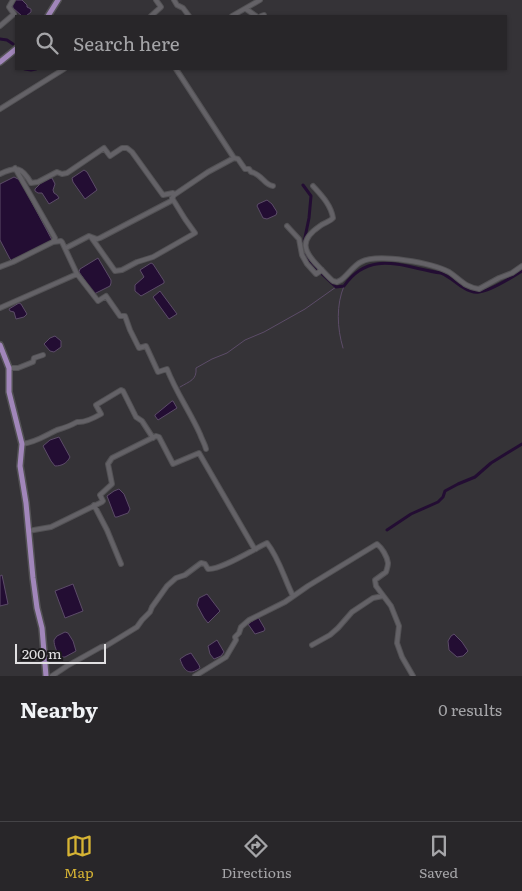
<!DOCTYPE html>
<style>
body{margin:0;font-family:Literata,serif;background:#302e31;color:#f1f3f6}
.scale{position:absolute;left:15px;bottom:12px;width:91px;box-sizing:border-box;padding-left:5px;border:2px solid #e1e0e2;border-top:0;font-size:14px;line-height:18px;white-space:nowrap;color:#e1e0e2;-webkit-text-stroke:4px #1c1b1d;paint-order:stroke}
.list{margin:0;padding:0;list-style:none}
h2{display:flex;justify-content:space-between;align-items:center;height:65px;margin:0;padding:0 20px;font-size:21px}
h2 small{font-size:16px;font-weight:400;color:#a5a5a8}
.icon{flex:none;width:28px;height:28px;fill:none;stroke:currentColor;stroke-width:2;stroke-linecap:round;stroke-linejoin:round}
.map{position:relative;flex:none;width:522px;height:676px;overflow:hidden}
.search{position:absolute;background:#282629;box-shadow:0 1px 4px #0004;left:15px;right:15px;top:15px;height:55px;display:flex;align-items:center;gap:12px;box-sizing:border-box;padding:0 18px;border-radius:0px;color:#a5a5a8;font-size:19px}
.sheet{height:145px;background:#282629}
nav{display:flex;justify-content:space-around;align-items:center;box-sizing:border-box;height:70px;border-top:1px solid #444346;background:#282629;font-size:14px;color:#a5a5a8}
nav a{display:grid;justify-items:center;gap:2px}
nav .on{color:#d7b434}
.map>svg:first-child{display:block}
</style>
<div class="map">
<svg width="522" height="676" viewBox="0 0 522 676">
<rect width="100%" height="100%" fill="#353337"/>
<path fill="#230d33" stroke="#5c4c68" d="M15,0H22L27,5V7L31,9V12L26,16H22L13,8L12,3Z
M84,170L87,172L97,190L85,199L73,182L72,178Z
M14,177L20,180L52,240L34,251L12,261L10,259L0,240V184Z
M50,178H52L55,184L53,190L54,193L57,195L59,198L49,204L42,193H38L35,191V189L41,183Z
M267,200L272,204L277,212L276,215L267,219L263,218L257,206L258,204Z
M98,258L111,280V283L110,286L94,294L79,272L80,269Z
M151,263L153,264L164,281V283L141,296L135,291V285L144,277L140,270Z
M160,291L177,314L169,319L153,297Z
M19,303L21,304L27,314L24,317L16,319L14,312L10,311L9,309Z
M55,336L61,341V347L54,352L50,351L44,344L50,338Z
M172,401H173L177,408L158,420L155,416V415Z
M59,437L70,457C67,463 62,466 55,466L51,461L43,446L50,440Z
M119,489L124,494L130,509L128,513L117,517H115L107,496L114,491Z
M2,575L8,604L0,606V576Z
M73,584L83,611L65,618L55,591Z
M207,594L220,611L208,623L204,618L197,605L199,598Z
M258,617L265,629L264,631L255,634L248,624Z
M65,632L68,633L73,641L76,651L65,657H61C57,653 54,646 54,640L57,636Z
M454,634L462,642L468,651L463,656L457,657L449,650L448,641L451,636Z
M217,640L224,652L221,656L214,659L210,654L208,646Z
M191,653L199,665L200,668C189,676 184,671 180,659L186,655Z"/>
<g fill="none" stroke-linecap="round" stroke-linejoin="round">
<path stroke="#5c4c68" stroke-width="1" d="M343,348C337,328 336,305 344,286
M180,387C190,381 197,380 196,368L212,359L227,353L245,340L264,332L305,309L336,287"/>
<path stroke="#230d33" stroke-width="3" d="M0,39L7,40L13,44
M25,69L31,70L36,69
M303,185L311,196L309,218L303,247L305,255L321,273L336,287L344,286C370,248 405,268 441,273C451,277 455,283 464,288C469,291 474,293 479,292C491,291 512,277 522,271
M387,530L411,514L438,502L443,497L445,491L458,484L475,477L491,463L522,444"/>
<g stroke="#535255" stroke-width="6">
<path id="minor" d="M174,0L177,5L183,8L189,16
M246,9L256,16
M151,16L161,7L156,0
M232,16L260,0
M261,16L264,15
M0,26L14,14L9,7L13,0
M176,69L234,158
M0,109L64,69
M0,174C16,166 22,167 31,183L38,182L57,172L62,174L67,173L104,148L110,156L122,148H127L132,152L163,195L173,193L174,195
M313,186C322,196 331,205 333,218C330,222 325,222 320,226C299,240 303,251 319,267C324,272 328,277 333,281L337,282L341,280C348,275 353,266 361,262C378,253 432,263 449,272C460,279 464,287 479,289L499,278L512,273L522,266
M287,226L299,239L302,255L307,264L316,274L322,270
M91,237L115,271L122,270L137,262L153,257L195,233L185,219L172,198
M66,248L89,236L97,239L100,238L171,201L174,195L208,172L234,158L238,159L245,169H249L251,172C262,174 264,185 273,186
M0,267L13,262L53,242L55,238L15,168
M77,274L98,301L106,296L120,316H125L130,330L139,348L146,346L158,372L167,369C176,392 190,412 200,434C202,440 205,444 206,449
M0,308L77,274L62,242L61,241L53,242
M9,368H18L33,362L34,358L43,355
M22,444C37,442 44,436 57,430C64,428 70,426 77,422C85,423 94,418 101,414L96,405L121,390L123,391L136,417L142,421L153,438
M94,505L107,530L121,564
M28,531L51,527L102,502L103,501L100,495L112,484L108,464L112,458L156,436L159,437L173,464L199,453L254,548L256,549
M312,645L330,635L338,628L352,612L373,598L383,596
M52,676L67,666L101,647L106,646L137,627L142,620L150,612L152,607L167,586L176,578L185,575L201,563L205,564L208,569C221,570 254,549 267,543C279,558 284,578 293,596
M195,676L226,657L236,640L235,637L239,633L241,627L249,620L285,602L308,586L377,544C382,548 387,556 388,563C388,566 387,569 386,572L375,580L376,586L391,606L399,626L397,643L402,657L413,676"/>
</g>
<g stroke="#535255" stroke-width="8">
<path id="major" d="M48,16L58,0
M0,62L16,49
M0,345L9,368V392L22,444L20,466L26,503L33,578L37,608L42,628L46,676"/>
</g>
<use href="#minor" stroke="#646267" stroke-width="4"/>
<use href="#major" stroke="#a186ba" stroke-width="5"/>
</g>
</svg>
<div class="scale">200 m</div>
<div class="search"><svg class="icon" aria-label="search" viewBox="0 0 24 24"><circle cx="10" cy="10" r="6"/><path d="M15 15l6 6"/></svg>Search here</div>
</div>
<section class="sheet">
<h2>Nearby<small>0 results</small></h2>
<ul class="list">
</ul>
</section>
<nav>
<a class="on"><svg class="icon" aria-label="map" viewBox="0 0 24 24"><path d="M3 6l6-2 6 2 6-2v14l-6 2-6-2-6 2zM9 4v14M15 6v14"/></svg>Map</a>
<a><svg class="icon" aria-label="directions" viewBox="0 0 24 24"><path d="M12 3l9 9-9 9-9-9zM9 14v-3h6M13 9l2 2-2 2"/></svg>Directions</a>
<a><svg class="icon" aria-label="saved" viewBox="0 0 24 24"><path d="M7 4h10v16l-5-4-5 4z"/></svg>Saved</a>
</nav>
